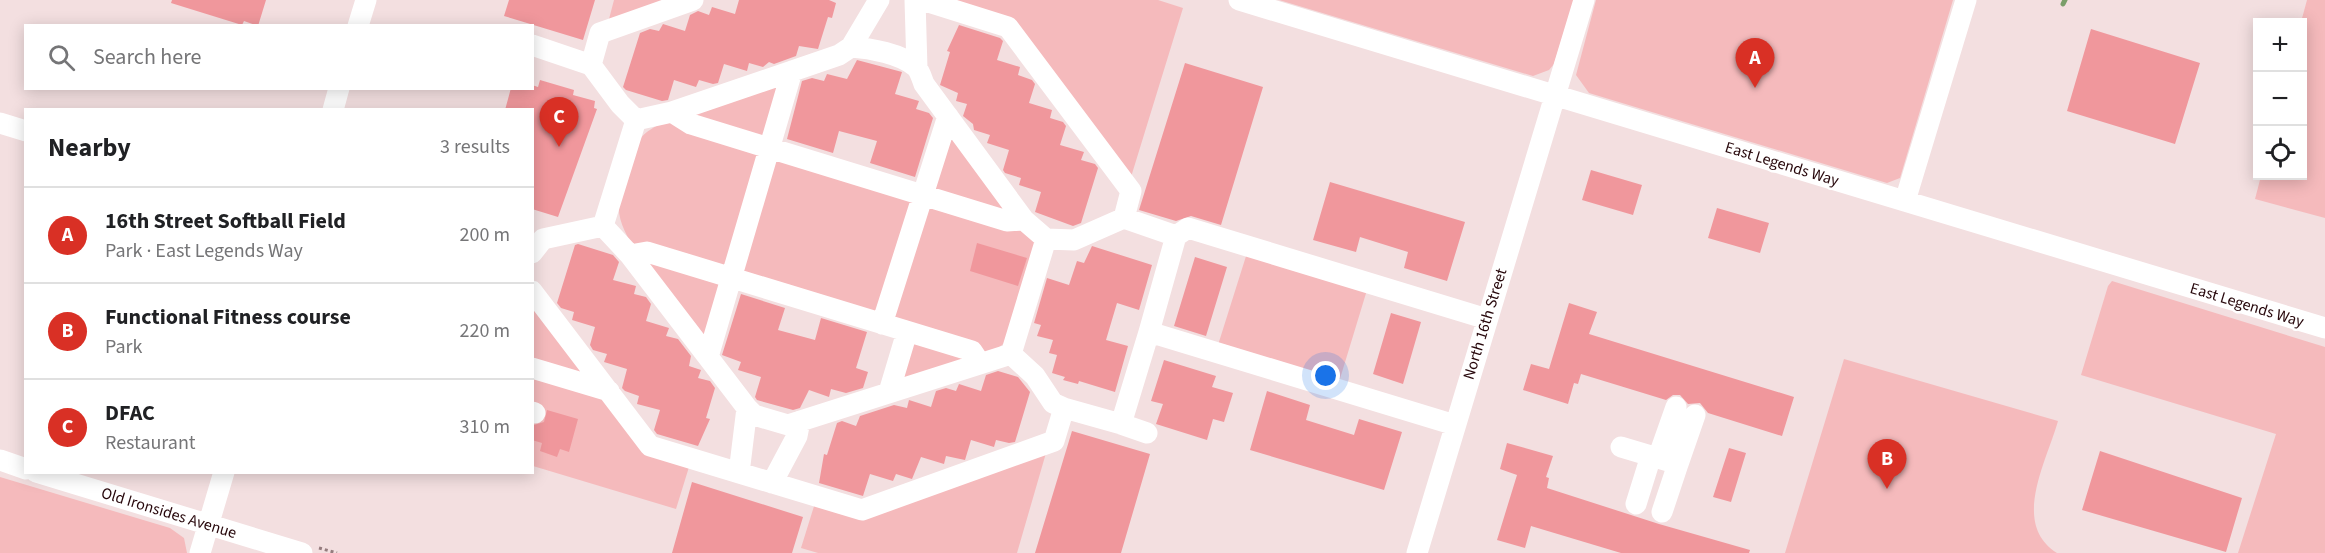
<!DOCTYPE html>
<meta charset="utf-8">
<style>
body{margin:0;font-family:"Source Sans 3",sans-serif;background:#f2f2f2;color:#202124}
.controls{position:absolute;right:18px;top:18px;display:grid;overflow:hidden;border-radius:0px;box-shadow:0 3px 15px #0003}
.controls button{width:54px;height:54px;display:grid;place-items:center;padding:0;border:0;border-bottom:2px solid #e0e0e0;background:#fff;color:#202124;font:30px sans-serif}
.you{position:absolute;left:1326px;top:376px;width:21px;height:21px;margin:-15px;border:4px solid #fff;border-radius:50%;background:#1a73e8;box-shadow:0 0 0 9px #1a73e833}
.badge{display:grid;place-items:center;width:39px;height:39px;border-radius:50%;background:#d93025;color:#fff;font-size:20px;font-weight:700}
.pin{position:absolute;translate:-50% -50px;filter:drop-shadow(0 2px 3px #0008)}
.pin::after{content:'';position:absolute;top:32px;width:21px;height:18px;background:inherit;clip-path:polygon(0 0,100% 0,50% 100%)}
.list{margin:0;padding:0;list-style:none}
h2{display:flex;justify-content:space-between;align-items:center;height:78px;margin:0;padding:0 24px;font-size:26px}
h2 small{font-size:20px;font-weight:400;color:#757577}
.list li{display:grid;grid-template-columns:39px 1fr auto;gap:18px;align-items:center;box-sizing:border-box;height:96px;padding:0 24px;border-top:2px solid #e0e0e0}
.list b{display:block;font-size:22px;white-space:nowrap}
.list p{margin:0;font-size:20px;white-space:nowrap;color:#757577}
.list em{font-size:20px;font-style:normal;color:#757577}
.icon{flex:none;width:33px;height:33px;fill:none;stroke:currentColor;stroke-width:2;stroke-linecap:round;stroke-linejoin:round}
.map{position:relative;flex:none;width:2325px;height:553px;overflow:hidden}
.search{position:absolute;background:#fff;box-shadow:0 3px 15px #0003;left:24px;top:24px;width:510px;height:66px;display:flex;align-items:center;gap:15px;box-sizing:border-box;padding:0 21px;border-radius:0px;color:#757577;font-size:22px}
.panel{position:absolute;background:#fff;box-shadow:0 3px 15px #0003;left:24px;top:108px;width:510px;height:366px;border-radius:0px}
.map>svg:first-child{display:block}
</style>
<div class="map">
<svg width="2325" height="553" viewBox="0 0 2325 553">
<rect width="100%" height="100%" fill="#f3dfe0"/>
<path fill="#f5babc" d="M614,0H672L609,19Z
M943,0H1158L1183,8L1131,177L1008,20Z
M1279,0H1574L1554,64L1549,70L1533,76Z
M1596,0H1953L1900,178L1887,183L1589,93L1576,75Z
M2307,0H2325V218L2255,199L2261,176H2302L2301,22Z
M782,80L764,150L927,200L948,129L1035,242L1006,342L998,348L902,383L914,327L729,270L706,341C684,314 616,240 619,207C625,186 629,160 639,141C651,117 754,89 782,80Z
M1247,253L1367,290L1339,382L1218,345Z
M2112,281L2325,347V553H2238L2276,434L2081,375L2108,286Z
M532,300L649,452L689,467L676,509L533,466Z
M1844,359L2058,421C2046,463 2011,524 2057,553H1785Z
M1046,453L1017,553H818L801,548L815,503L860,515Z
M0,477L170,528L184,538L187,553H0Z"/>
<g fill="none" stroke-linecap="round" stroke-linejoin="round">
<path stroke="#7a9e6a" stroke-width="5" d="M2063,4L2065,0"/>
</g>
<path fill="#f0979c" d="M172,0H266L258,26L244,21L242,25L171,3Z
M509,0H595L583,40L504,16Z
M739,0H829L836,3L832,18L828,17L818,49L799,46L796,56L774,64L769,62L763,67L749,63L747,71L724,64L718,83L713,84L699,80L696,87L674,80L668,100L662,101L626,90L623,87L640,33L650,29L659,31L663,24L685,31L690,15L698,11L709,15L712,7L735,14Z
M959,25L1000,38L1003,41L997,60L1020,67L1018,75L1032,80L1035,84L1029,103L1052,110L1050,118L1063,122L1066,126L1060,145L1084,152L1081,160L1095,164L1098,168L1081,223L1073,226L1035,212L1041,192L1019,185L1021,178L1005,173L1003,170L1009,150L987,143L990,135L974,130L973,124L963,116L967,104L956,101L958,93L940,85L950,52L947,51Z
M2091,29L2200,63L2175,144L2067,111Z
M857,60L902,72L895,94L919,101L916,109L929,113L933,118L915,177L870,163L877,141L839,131L833,153L787,139L802,81L812,78L824,81L827,74L847,79Z
M1185,63L1263,87L1221,225L1191,216L1176,221L1139,210Z
M540,80L574,90L573,95L595,101L594,108L597,109L558,217L532,209V110H505L511,88H532V85L538,87Z
M1591,170L1642,185L1633,215L1582,200Z
M1330,182L1465,222L1447,281L1404,268L1408,252L1360,237L1356,252L1313,240Z
M1717,208L1769,223L1760,253L1708,238Z
M977,243L1027,258L1018,286L970,271Z
M578,244L613,255L619,262L613,280L636,286L634,294L646,297L651,304L646,321L669,328L666,336L678,339L691,356L689,366L701,370L698,378L710,381L715,388L706,418L710,419L698,446L657,434L654,430L660,410L637,404L639,396L625,391L622,388L627,369L604,362L607,354L593,350L590,345L595,327L572,320L574,312L561,308L557,303L575,245Z
M1092,246L1152,265L1139,310L1117,303L1106,340L1128,346L1115,392L1079,381L1078,384L1063,380L1065,377L1052,373L1057,355L1049,353L1053,340L1037,336L1041,325L1034,323L1047,278L1069,285L1077,261L1084,263Z
M1195,257L1227,267L1206,336L1174,326Z
M741,294L785,308L778,330L815,340L821,318L867,332L856,368L868,372L863,388L846,393L831,389L829,397L809,390L800,408L793,410L757,400L755,397L761,377L738,370L741,362L722,355Z
M1569,303L1597,312L1589,334L1794,397L1782,436L1708,413L1700,403L1688,404L1680,395H1673L1666,400L1581,374L1578,384L1574,383L1568,404L1523,390L1531,364L1549,369Z
M1391,313L1421,322L1403,384L1373,374Z
M1164,360L1216,376L1212,387L1233,393L1224,422L1213,419L1207,440L1156,424L1163,404L1151,401Z
M998,371L1018,377L1030,392L1015,442L1009,443L996,440L994,447L971,440L965,460L946,456L944,464L921,457L912,479L896,474L893,481L870,474L863,496L819,483L824,454L827,455L837,423L842,421L856,426L860,416L894,405L907,408L909,400L931,407L936,391L946,388L956,391L959,384L981,391L986,375Z
M1267,391L1310,405L1306,420L1354,435L1359,419L1402,432L1384,490L1250,450Z
M547,410L578,419L569,452L560,449L557,457L540,451L542,443L532,440L534,425L544,422Z
M1072,431L1150,454L1121,553H1035Z
M1507,443L1553,456L1546,477L1549,478L1547,488L1659,524L1750,550L1749,553H1621L1531,526L1525,548L1497,540L1517,475L1500,469Z
M1729,448L1746,453L1731,502L1713,497Z
M2100,451L2242,498L2226,552L2082,510Z
M692,482L803,517L792,553H672Z"/>
<g fill="none" stroke-linecap="round" stroke-linejoin="round">
<path stroke="#957c7e" stroke-width="3" stroke-dasharray="3 3" stroke-linecap="butt" d="M319,548L337,553"/>
<path stroke="#fff" stroke-width="21" d="M915,0L917,68
M922,0L1008,27L1131,191L1124,218L1074,240L1046,239
M1239,0L2325,328
M358,26L366,0
M532,45L591,65
M851,47C870,48 902,54 916,67C920,71 922,79 924,84L1024,220L1046,239L1011,354L788,425L754,415L747,408L630,255L603,226L636,120L672,112L839,55Z
M851,47L879,0
M333,110L339,88
M672,112L691,124L1007,221L1024,220
M636,120L620,104L591,65L600,33L693,0
M0,123L26,131
M1905,201L1966,0
M1124,218L1176,236L1149,332L1455,425
M1176,236L1188,228L1487,319
M532,253L543,239L603,226
M630,255L647,252L972,351L980,363
M532,291L650,446L862,510L1054,441L1064,408L1053,403L1035,376L1011,354
M882,324L948,116
M708,357L792,71
M532,368L609,391
M889,392L907,332
M1064,408L1121,424L1149,332
M532,412L535,413
M1121,424L1147,433
M1621,447L1678,464L1662,512
M1658,458L1676,407
M0,460L26,469
M1678,464L1695,415
M36,472L302,553
M739,473L747,408
M772,483L797,436L800,421
M1636,504L1651,456
M200,553L224,472
M1417,553L1584,0"/>
</g>
<g text-anchor="middle" dominant-baseline="central" stroke-width="5" stroke-linejoin="round" paint-order="stroke">
<g font-size="16" fill="#26060a" stroke="#fff">
<text transform="translate(1782 164) rotate(17)">East Legends Way</text>
<text transform="translate(2247 305) rotate(17)">East Legends Way</text>
<text transform="translate(1485 324) rotate(-73)">North 16th Street</text>
<text transform="translate(169 513) rotate(17)">Old Ironsides Avenue</text>
</g>
</g>
</svg>
<div class="controls">
<button>+</button>
<button>−</button>
<button><svg class="icon" aria-label="locate" viewBox="0 0 24 24"><circle cx="12" cy="12" r="6"/><path d="M12 2v4M12 18v4M2 12h4M18 12h4"/></svg></button>
</div>
<div class="you"></div>
<div class="pin badge" style="left:1755px;top:88px">A</div>
<div class="pin badge" style="left:1887px;top:489px">B</div>
<div class="pin badge" style="left:559px;top:147px">C</div>
<div class="search"><svg class="icon" aria-label="search" viewBox="0 0 24 24"><circle cx="10" cy="10" r="6"/><path d="M15 15l6 6"/></svg>Search here</div>
<section class="panel">
<h2>Nearby<small>3 results</small></h2>
<ul class="list">
<li><span class="badge">A</span><div><b>16th Street Softball Field</b><p>Park · East Legends Way</p></div><em>200 m</em></li>
<li><span class="badge">B</span><div><b>Functional Fitness course</b><p>Park</p></div><em>220 m</em></li>
<li><span class="badge">C</span><div><b>DFAC</b><p>Restaurant</p></div><em>310 m</em></li>
</ul>
</section>
</div>
